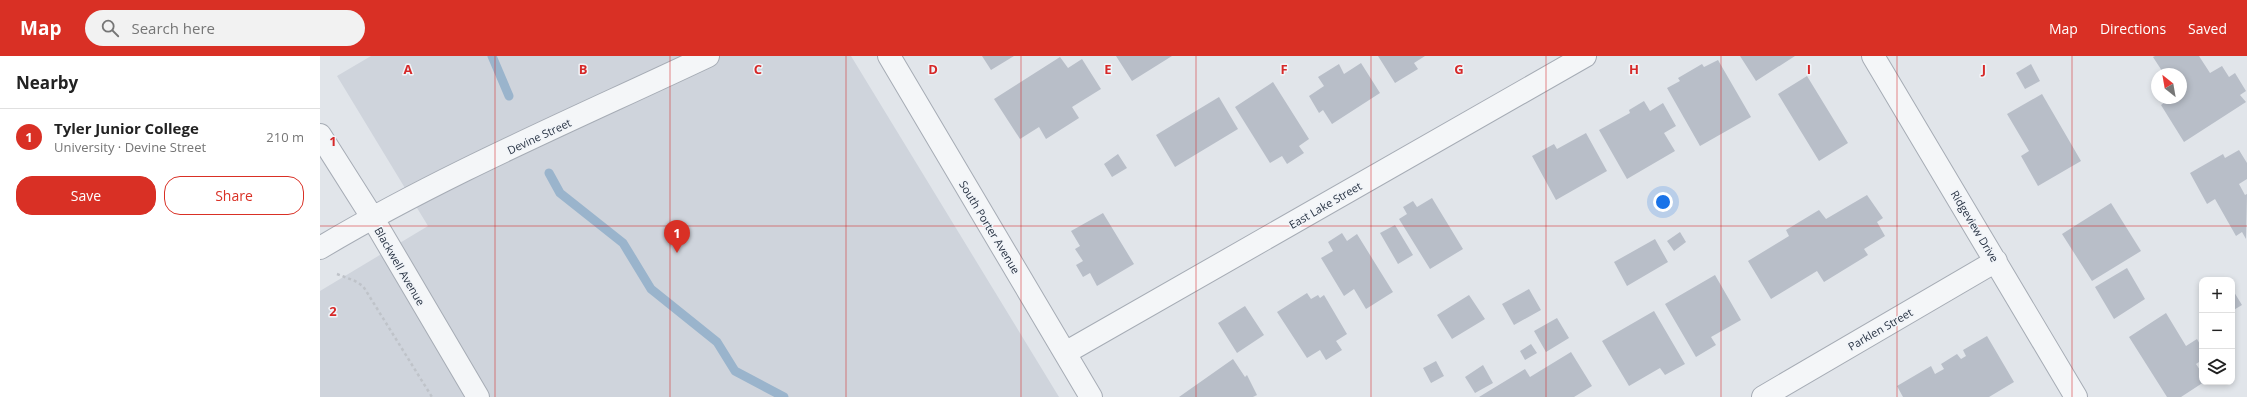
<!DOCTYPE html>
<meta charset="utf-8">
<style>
body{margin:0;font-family:"Open Sans",sans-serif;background:#f2f2f2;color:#222}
.controls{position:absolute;right:12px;bottom:12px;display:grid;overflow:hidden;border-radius:8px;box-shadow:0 2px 6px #0003}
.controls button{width:36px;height:36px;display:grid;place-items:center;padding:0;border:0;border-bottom:1px solid #e0e0e0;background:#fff;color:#222;font:20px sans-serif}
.compass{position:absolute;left:1831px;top:12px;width:36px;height:36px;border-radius:50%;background:#fff;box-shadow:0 2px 6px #0003;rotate:329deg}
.you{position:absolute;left:1343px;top:146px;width:14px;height:14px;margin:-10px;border:3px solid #fff;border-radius:50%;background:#1a73e8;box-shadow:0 0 0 6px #1a73e833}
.badge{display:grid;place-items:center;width:26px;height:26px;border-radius:50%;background:#d93025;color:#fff;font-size:13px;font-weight:700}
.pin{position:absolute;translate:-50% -33px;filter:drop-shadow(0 1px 2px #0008)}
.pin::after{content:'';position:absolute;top:21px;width:14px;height:12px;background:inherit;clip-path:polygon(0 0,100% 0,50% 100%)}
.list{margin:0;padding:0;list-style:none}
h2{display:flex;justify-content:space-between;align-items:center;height:52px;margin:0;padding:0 16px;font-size:17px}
h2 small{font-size:13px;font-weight:400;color:#767676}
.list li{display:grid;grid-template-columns:26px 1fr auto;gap:12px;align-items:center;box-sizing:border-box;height:56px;padding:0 16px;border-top:1px solid #e0e0e0}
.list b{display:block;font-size:15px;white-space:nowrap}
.list p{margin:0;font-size:13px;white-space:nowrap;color:#767676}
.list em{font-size:13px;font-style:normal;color:#767676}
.actions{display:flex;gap:8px;padding:12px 16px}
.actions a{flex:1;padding:9px 0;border:1px solid #d93025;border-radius:16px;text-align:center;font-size:14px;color:#d93025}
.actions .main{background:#d93025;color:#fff}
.icon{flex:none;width:22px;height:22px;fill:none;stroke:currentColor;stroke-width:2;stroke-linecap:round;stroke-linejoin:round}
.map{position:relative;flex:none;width:1927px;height:341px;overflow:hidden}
header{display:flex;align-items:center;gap:24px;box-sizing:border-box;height:56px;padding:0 20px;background:#d93025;color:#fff}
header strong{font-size:19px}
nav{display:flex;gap:22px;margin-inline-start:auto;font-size:14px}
.search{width:280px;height:36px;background:#f2f2f2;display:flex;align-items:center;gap:10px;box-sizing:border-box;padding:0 14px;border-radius:22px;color:#767676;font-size:15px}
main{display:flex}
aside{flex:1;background:#fff}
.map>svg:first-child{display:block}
</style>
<header>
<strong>Map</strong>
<div class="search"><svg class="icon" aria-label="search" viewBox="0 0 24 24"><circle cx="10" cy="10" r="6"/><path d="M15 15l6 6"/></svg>Search here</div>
<nav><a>Map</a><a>Directions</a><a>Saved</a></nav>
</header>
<main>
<aside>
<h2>Nearby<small></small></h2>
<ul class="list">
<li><span class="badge">1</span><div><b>Tyler Junior College</b><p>University · Devine Street</p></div><em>210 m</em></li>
</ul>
<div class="actions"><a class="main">Save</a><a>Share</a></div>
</aside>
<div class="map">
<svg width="1927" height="341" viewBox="0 0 1927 341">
<rect width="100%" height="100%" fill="#e1e5ea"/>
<path fill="#cfd4dc" d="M51,0H531L739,341H0V235L108,170L17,20Z"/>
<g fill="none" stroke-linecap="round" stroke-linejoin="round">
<path stroke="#9ab4cc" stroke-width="9" d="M172,0L189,40
M229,117L240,137L303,187L331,233L397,286L415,315L464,341"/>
</g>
<path fill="#b8bec8" d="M662,0H694L671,14Z
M796,0H852L812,25Z
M1058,0H1105L1094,7L1098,13L1075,27Z
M1420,0H1475L1436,25Z
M1835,0H1879L1890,17L1902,10L1909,21L1915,17L1926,35L1920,39L1926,46L1864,86L1841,49L1851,42H1861V18H1844L1833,1Z
M740,1L748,12L762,3L781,33L752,51L759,62L726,83L719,71L700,83L674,43Z
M1398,4L1431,61L1380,90L1347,32L1360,25L1358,22L1382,8L1384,11Z
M1041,7L1060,37L1012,68L1003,54L999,57L989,40L1004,30L998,21L1019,8L1024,18Z
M1711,8L1720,25L1705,33L1696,17Z
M1487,20L1528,87L1499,105L1458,38Z
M953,26L989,83L979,90L984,97L967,108L962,100L950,107L915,51Z
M1722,38L1761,105L1718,130L1701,100L1709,95L1687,58Z
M899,41L918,73L855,111L836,79Z
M1324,45L1330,55L1343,47L1356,70L1344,77L1355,95L1307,123L1279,74L1310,57L1309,54Z
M1266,77L1287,115L1236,144L1212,100L1234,88L1237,93Z
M1919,94L1927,107V123L1919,128L1925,139L1927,138L1926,183L1922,176L1916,180L1895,143L1887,148L1870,117L1903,98L1905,102Z
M798,98L807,112L792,121L784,108Z
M1547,139L1563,162L1557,166L1565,180L1544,193L1548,199L1504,226L1497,215L1451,243L1428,205L1469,180L1466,174L1499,154L1506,163Z
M1112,142L1143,193L1110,213L1079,163L1087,158L1083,151L1093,145L1097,151Z
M1791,147L1821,195L1772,225L1742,178Z
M783,157L814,208L777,230L770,217L763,221L756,209L763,205L755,193L760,190L751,175Z
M1075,169L1093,199L1078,208L1060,177Z
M1360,176L1366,186L1354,195L1347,185Z
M1022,177L1027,185L1037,178L1073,236L1046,253L1034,233L1024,240L1001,202L1013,195L1008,186Z
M1335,183L1348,206L1307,230L1294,206Z
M1807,212L1825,243L1794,263L1775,231Z
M1395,219L1421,264L1391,281L1396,289L1376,301L1345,248Z
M1209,233L1221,254L1194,269L1182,248Z
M1914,236L1922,249L1912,255V237Z
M987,237L991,243L998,239L1000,242L1004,239L1027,278L1016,285L1022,294L1006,304L1000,294L987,302L957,256Z
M1149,239L1165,263L1132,283L1117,259Z
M925,250L944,279L917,297L898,267Z
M1334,255L1365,308L1345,319L1340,312L1309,330L1282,285Z
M1846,257L1866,290L1877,283L1882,292V304L1876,308L1882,317V326H1884L1861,341H1847L1809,281Z
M1237,262L1249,282L1226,296L1214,275Z
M1667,280L1694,326L1669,341H1583L1577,330L1611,310L1615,318L1624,313L1621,308L1637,298L1641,303L1646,300L1643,294Z
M1211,288L1217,297L1205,304L1200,295Z
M1251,296L1272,330L1254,341H1159L1205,313L1210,321Z
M913,303L925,321L927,319L937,339L933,341H859Z
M1116,305L1124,320L1111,327L1103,312Z
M1163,309L1173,327L1155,337L1145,321Z"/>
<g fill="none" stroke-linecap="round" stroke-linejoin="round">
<g stroke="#a6acb5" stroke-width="24">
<path id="minor" d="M569,0L771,341
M1553,0L1756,341
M0,79L52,161L158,341
M0,192C124,118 257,62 388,0
M745,297L1265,0
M1443,341L1676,205"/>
</g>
<path stroke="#bfc3c9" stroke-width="2.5" stroke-dasharray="3 3" stroke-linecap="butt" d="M17,218L35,225L43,230L112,341"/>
<use href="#minor" stroke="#f4f6f8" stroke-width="22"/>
</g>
<path fill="none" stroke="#d62828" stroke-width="1" stroke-opacity="0.55" d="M175,0V341M350,0V341M526,0V341M701,0V341M876,0V341M1051,0V341M1226,0V341M1401,0V341M1577,0V341M1752,0V341M0,170H1927"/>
<g text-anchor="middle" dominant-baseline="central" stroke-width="3" stroke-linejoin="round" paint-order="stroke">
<g font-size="11" fill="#283343" stroke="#f1f4f8">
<text transform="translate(219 80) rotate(-25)">Devine Street</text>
<text transform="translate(1005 149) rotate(-30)">East Lake Street</text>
<text transform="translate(1655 170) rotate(59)">Ridgeview Drive</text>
<text transform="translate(670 171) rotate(59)">South Porter Avenue</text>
<text transform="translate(80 210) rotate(60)">Blackwell Avenue</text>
<text transform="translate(1560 273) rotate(-30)">Parklen Street</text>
</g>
</g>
<g font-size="13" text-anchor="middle" font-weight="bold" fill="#d62828" stroke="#f1f4f8" stroke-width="3" stroke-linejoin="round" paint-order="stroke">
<text x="88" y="18">A</text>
<text x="263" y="18">B</text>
<text x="438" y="18">C</text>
<text x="613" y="18">D</text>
<text x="788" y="18">E</text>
<text x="964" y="18">F</text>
<text x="1139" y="18">G</text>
<text x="1314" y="18">H</text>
<text x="1489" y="18">I</text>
<text x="1664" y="18">J</text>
<text x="13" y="90">1</text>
<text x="13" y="260">2</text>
</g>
</svg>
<div class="controls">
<button>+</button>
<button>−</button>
<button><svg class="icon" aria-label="layers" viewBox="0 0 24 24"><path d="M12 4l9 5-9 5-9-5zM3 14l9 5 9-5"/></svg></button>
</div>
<svg class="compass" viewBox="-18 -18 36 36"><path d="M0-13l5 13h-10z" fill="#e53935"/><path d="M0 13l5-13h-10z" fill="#767676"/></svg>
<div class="you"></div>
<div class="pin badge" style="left:357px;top:197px">1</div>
</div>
</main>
